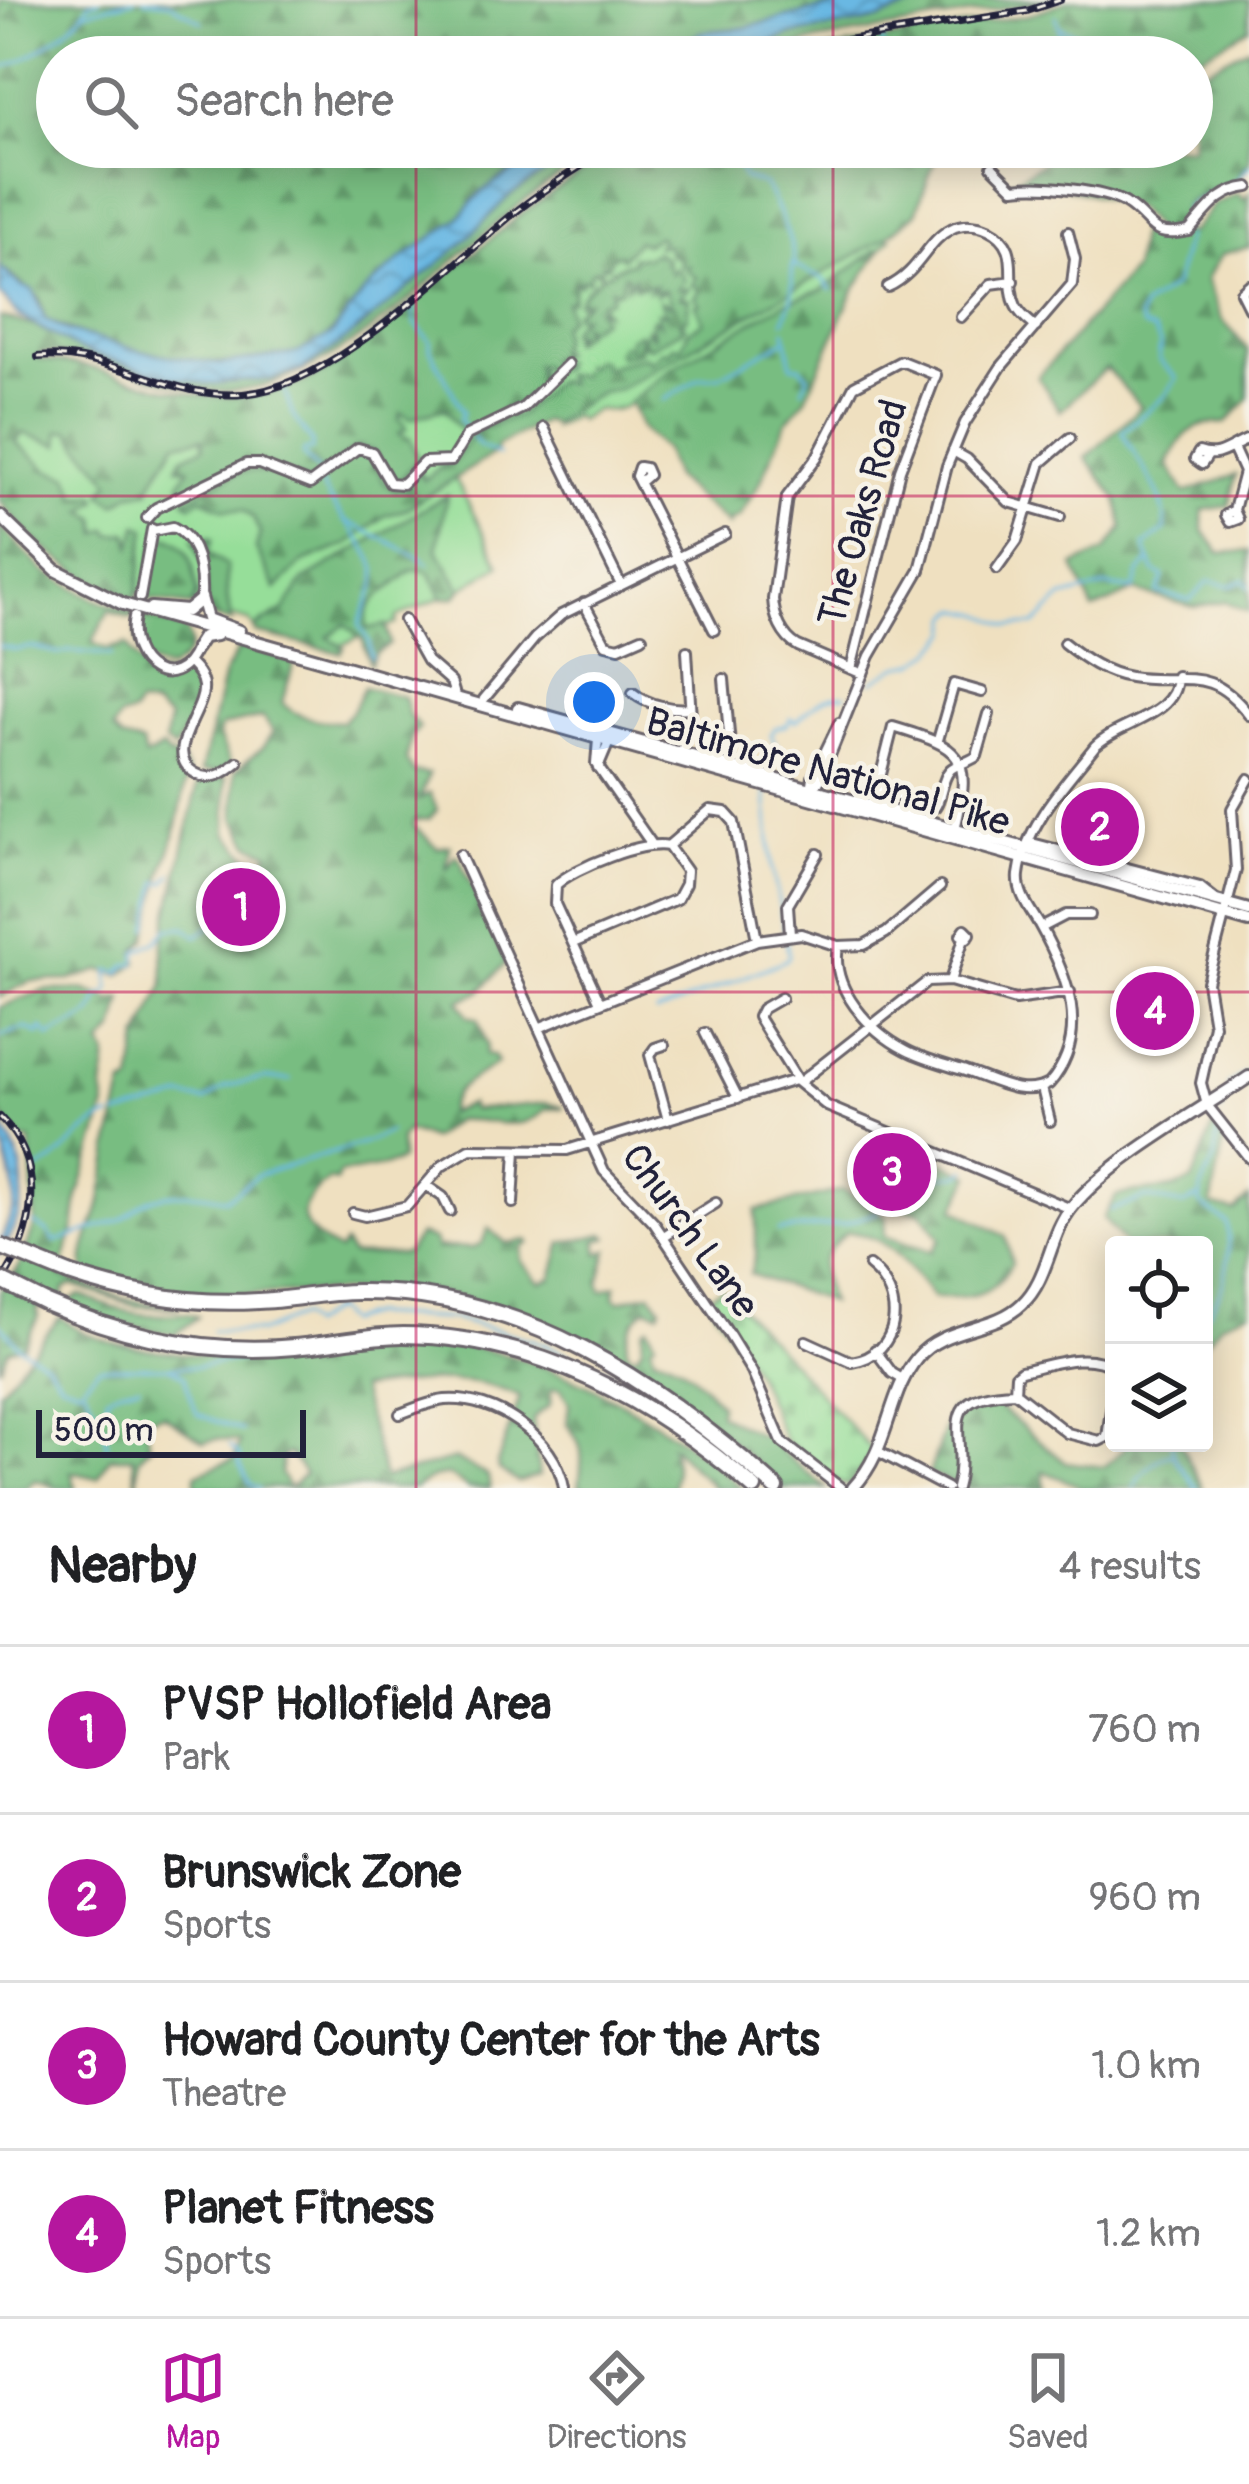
<!DOCTYPE html>
<style>
body{margin:0;font-family:Pangolin,sans-serif;background:#f2f2f2;color:#202124}
.controls{position:absolute;right:36px;bottom:36px;display:grid;overflow:hidden;border-radius:12px;box-shadow:0 6px 30px #0003}
.controls button{width:108px;height:108px;display:grid;place-items:center;padding:0;border:0;border-bottom:3px solid #e0e0e0;background:#fff;color:#202124;font:60px sans-serif}
.scale{position:absolute;left:36px;bottom:30px;width:270px;box-sizing:border-box;padding-left:12px;border:6px solid #22223b;border-top:0;font-size:33px;line-height:42px;white-space:nowrap;color:#22223b;-webkit-text-stroke:9px #f7f3e8;paint-order:stroke}
.you{position:absolute;left:594px;top:702px;width:42px;height:42px;margin:-30px;border:9px solid #fff;border-radius:50%;background:#1a73e8;box-shadow:0 0 0 18px #1a73e833}
.badge{display:grid;place-items:center;width:78px;height:78px;border-radius:50%;background:#b5179e;color:#fff;font-size:39px;font-weight:700}
.pin{position:absolute;translate:-50% -50%;border:6px solid #fff;box-shadow:0 3px 12px #0006}
.list{margin:0;padding:0;list-style:none}
h2{display:flex;justify-content:space-between;align-items:center;height:156px;margin:0;padding:0 48px;font-size:51px}
h2 small{font-size:39px;font-weight:400;color:#757577}
.list li{display:grid;grid-template-columns:78px 1fr auto;gap:36px;align-items:center;box-sizing:border-box;height:168px;padding:0 48px;border-top:3px solid #e0e0e0}
.list b{display:block;font-size:45px;white-space:nowrap}
.list p{margin:0;font-size:39px;white-space:nowrap;color:#757577}
.list em{font-size:39px;font-style:normal;color:#757577}
.icon{flex:none;width:66px;height:66px;fill:none;stroke:currentColor;stroke-width:2;stroke-linecap:round;stroke-linejoin:round}
.map{position:relative;flex:none;width:1249px;height:1488px;overflow:hidden}
.search{position:absolute;background:#fff;box-shadow:0 6px 30px #0003;left:36px;right:36px;top:36px;height:132px;display:flex;align-items:center;gap:30px;box-sizing:border-box;padding:0 42px;border-radius:66px;color:#757577;font-size:45px}
.sheet{height:828px;background:#fff}
nav{display:flex;justify-content:space-around;align-items:center;box-sizing:border-box;height:168px;border-top:3px solid #e0e0e0;background:#fff;font-size:33px;color:#757577}
nav a{display:grid;justify-items:center;gap:6px}
nav .on{color:#b5179e}
.map>svg:first-child{display:block}
</style>
<div class="map">
<svg width="1249" height="1488" viewBox="0 0 1249 1488">
<defs>
<pattern id="forest-firs" width="22" height="20" patternUnits="userSpaceOnUse" patternTransform="scale(3)"><rect width="22" height="20" fill="#78bd81"/><path d="M5 1l3.5 6h-7zM16 11l3.5 6h-7z" fill="#62996b"/></pattern>
<pattern id="cemetery-stones" width="16" height="16" patternUnits="userSpaceOnUse" patternTransform="scale(3)"><rect width="16" height="16" fill="#96de99"/><path d="M2 7V4a2 2 0 0 1 4 0v3zM10 15v-3a2 2 0 0 1 4 0v3z" fill="#81be85"/></pattern>
<pattern id="water-waves" width="16" height="10" patternUnits="userSpaceOnUse" patternTransform="scale(3)"><rect width="16" height="10" fill="#69b8e3"/><path d="M0 5q4-4 8 0t8 0" fill="none" stroke="#5695b9"/></pattern>
</defs>
<rect width="100%" height="100%" fill="#f7f3e8"/>
<filter id="ink" filterUnits="userSpaceOnUse"><feTurbulence type="fractalNoise" baseFrequency=".00833" numOctaves="2"/><feDisplacementMap in="SourceGraphic" scale="24" xChannelSelector="R" yChannelSelector="G"/><feConvolveMatrix kernelMatrix="1 2 1 2 8 2 1 2 1" color-interpolation-filters="sRGB"/></filter>
<filter id="wash" filterUnits="userSpaceOnUse"><feTurbulence type="fractalNoise" baseFrequency=".004" numOctaves="4" result="noise"/><feDisplacementMap in="SourceGraphic" scale="48" xChannelSelector="R" yChannelSelector="G"/><feGaussianBlur stdDeviation="2.7" result="paint"/><feColorMatrix in="noise" values="0 0 0 0 0 0 0 0 0 0 0 0 0 0 0 0 0 1.4 0 .05"/><feComposite in="paint" operator="in"/></filter>
<g filter="url(#wash)">
<rect width="100%" height="100%" fill="#efe0c0"/>
<path fill="#96de99" stroke="#5c806a" stroke-width="3" d="M619,147L891,239L863,266L728,526L633,400C626,409 608,412 597,409L578,420L574,416L553,427L560,415L610,388L611,371L450,468L500,565L461,589L397,617L396,624L377,628L334,649L260,624L254,628L249,621L129,590L22,520L0,380L56,361L201,398H254L295,387L348,357L521,214Z"/>
<path fill="url(#forest-firs)" stroke="#4d705e" stroke-width="3" d="M0,0H856L744,28L701,32L664,57H57V147H554C530,160 506,174 484,190C472,199 465,214 453,223C425,247 392,263 367,290C346,311 338,334 310,348C243,382 109,350 45,319L39,297L0,267Z
M929,0H1052L810,42L761,57H695L712,44L746,42L764,45L790,35L878,20Z
M1070,0H1249V28L1192,61V57H785L1028,15Z
M1249,47V161L1235,181L1188,202L1171,231L1191,233L1213,205L1238,193L1244,200L1249,193V247L1222,254L1206,279L1221,318L1247,349L1248,400L1226,423C1191,423 1181,434 1168,465L1185,493L1236,475L1229,506L1203,510V530L1220,553L1249,551V612L1225,601L1194,607L1134,591L1093,610L1074,566L1105,551L1123,528L1117,499L1086,458L1141,407L1106,368L1060,411L1038,377L1133,270L1140,230L1158,231L1133,206L1045,182L1010,183L1067,147H1192V76Z
M587,147H604C573,167 542,186 514,209C435,271 330,390 227,391C162,392 104,352 40,353L36,358C54,363 73,362 92,368C185,394 246,419 337,365L521,214L619,147H953L936,156L916,213L887,237L619,389L600,392L552,424L544,421L497,446L495,453L404,510L384,516L348,544L303,562L276,589L256,549L260,533L253,518L244,510L225,509L201,498L191,505L185,500C249,467 240,460 309,489L357,452L370,456L385,483L394,490H404L419,471L424,480L442,466L454,462L474,432L519,415L556,381L568,384L563,375H580L584,365L589,367L594,359L602,361L603,368L641,357H647L650,363L663,350L669,353L673,345L681,348L688,331L704,322L696,305L700,304L695,297L700,290L692,283L697,278L686,271L689,266H680L678,256L669,254L667,245L657,246L661,240L657,236L646,244L637,241L622,258L619,254L612,257L608,266L603,264L600,274L596,269L590,274L589,281L583,279L580,285L575,282L572,301L566,302L569,317L560,327L562,337L557,350L562,352L549,359L552,364L563,362L562,367L553,372L536,365L539,378L549,375C526,400 496,427 460,429L445,409L410,418L401,413L399,419L407,428L399,434L410,439L418,459L400,481H391L373,451L358,446L310,482L255,461L183,491L180,483L189,468L178,467L181,458L204,447L202,438L175,443C169,461 153,473 149,491L132,493L116,504L102,494L110,482C105,469 80,451 71,431H59L60,445L23,433L16,442L49,470L69,476L77,497L95,495L98,500L84,511L97,519L99,533L108,529L112,535L128,533L132,545L138,525L146,529L136,600C80,577 37,550 0,501V317L35,326L90,354L166,376L208,384L271,379L301,370L364,326L400,291L460,246L510,195Z
M877,249L880,251L853,292L806,398L787,421L761,481L739,517L725,522L674,478L664,450L641,428L630,402L672,368L786,302L822,290Z
M655,252L667,259L664,264L669,265L671,274L677,268L685,280L678,289L689,288L680,297L689,299L687,318L680,323L685,326L683,329L650,347L640,343V351L620,356L617,352L622,344L629,348V338L639,333L642,340L647,328L653,338L651,321L654,318L660,324L657,312L666,314L660,301L672,306L665,290L655,296L659,290L649,291L655,285L635,287V277L627,287L628,277L624,275L621,289L616,291L611,288V299L600,303L605,312L597,308L602,319L586,329L581,323L584,332L570,343L575,333L570,335L569,330L582,316H574V312L587,301L578,302C585,285 616,265 633,262L632,257H647Z
M447,495L437,549L461,589L456,597L442,598L429,572C410,565 410,573 396,583C378,598 365,601 366,629L386,625L390,644L375,654L370,664L363,640L345,624L328,637L344,648L341,653L256,633L254,628L284,610L304,580Z
M0,526L44,571L97,600L185,630C196,648 186,660 170,669C143,668 131,644 138,619L134,616L130,618L109,610L92,643L107,649L126,644C140,670 157,683 186,670L192,674C202,698 187,729 174,750L165,742L169,719L154,707L138,705L133,714L120,718L113,730L121,739L142,744L145,757L162,748L170,757L179,756L188,772L175,835L162,874L146,939L135,952L138,962L120,975L101,970L70,980L30,981L0,997Z
M163,536C192,541 194,569 197,595L191,606L143,599L155,546Z
M208,537L213,539L208,552L227,566C226,584 227,605 232,622L213,618L206,607V573L193,540L203,544Z
M238,644L294,663L282,702C292,717 322,722 342,722L352,711L364,687L404,697L409,716L420,728L412,735L406,760L413,772L429,774L420,799L430,793L437,810L429,819L415,820L413,825L438,848L450,845L446,870L456,855L459,858L506,963L479,992L459,1001L468,1016L478,1019L487,1045L485,1055L493,1056L497,1063C476,1079 452,1084 448,1113L469,1104L471,1110L547,1103L564,1108L546,1109C522,1136 488,1117 456,1120L431,1139L407,1131L400,1139L401,1160C388,1167 355,1173 340,1173L336,1182L330,1180C288,1208 300,1232 339,1251L344,1244L352,1255L400,1254L407,1252L419,1235L434,1240L437,1247L473,1248L482,1243L488,1228L506,1243L528,1240L530,1243L522,1247L521,1261L540,1282L552,1278L562,1243L604,1234L608,1237L597,1241L599,1254L608,1250L599,1282L602,1291L616,1286L614,1297L619,1301L651,1293L661,1307L659,1312L647,1308C632,1318 623,1337 628,1353L636,1355L642,1347L643,1330L648,1326L655,1341L651,1345L654,1357C679,1356 704,1386 720,1404L719,1414L761,1436H773L781,1451L826,1488H784C738,1448 692,1404 640,1373C572,1331 487,1298 408,1289L207,1296L163,1292L85,1275C79,1248 96,1226 101,1201C108,1162 113,1124 124,1086L132,1083L139,1039L164,985L163,947L167,922L199,780L226,777L227,833L257,866L270,853L250,844L235,817V771L262,748L273,732L263,717L222,726L218,734L231,764L220,772H201L224,674L237,652Z
M45,990H83L111,1000L123,999L115,1030L102,1045L107,1055L103,1090L106,1107L78,1196L74,1228L60,1276L124,1299L179,1308L135,1306L72,1285L65,1288L62,1296L69,1301L80,1295C103,1305 133,1316 158,1315C173,1315 183,1311 198,1317L175,1335L37,1306L38,1317L24,1345L8,1350L0,1368V1291L19,1267L35,1224L30,1140L23,1141L0,1113V1007Z
M1213,1126L1224,1141L1211,1205L1234,1211L1249,1198V1310L1220,1324L1204,1345V1245H1125L1103,1218L1116,1196C1142,1188 1169,1193 1192,1181Z
M919,1151L971,1175L955,1209L1005,1236L1012,1263C990,1300 973,1298 933,1298C908,1267 890,1235 847,1232C816,1260 818,1264 830,1302L750,1274L756,1254V1210L843,1190L886,1216L884,1236L931,1252L940,1239L921,1212L897,1207L891,1199Z
M60,1317C92,1342 122,1346 162,1351C213,1358 264,1362 316,1356C362,1350 405,1341 452,1345C555,1355 666,1421 742,1488H714L671,1446L675,1470L673,1488H579C582,1457 586,1449 567,1424L569,1404L561,1389H551L550,1405L533,1419L539,1476L518,1482L499,1470L497,1464L520,1397C466,1372 418,1381 360,1389L384,1478L455,1459L488,1476L490,1488H468L448,1475L432,1478L415,1488H289L305,1474L289,1453L283,1456L280,1473L289,1488H196V1474L234,1459L240,1442L217,1439L204,1442L163,1414L144,1420L150,1447L139,1458L137,1488L133,1457H110L98,1478L71,1472L76,1488H59L35,1480L26,1488H0V1390Z
M996,1405L1065,1462L1104,1467L1125,1448V1443H1180L1203,1488H1084L1043,1471L1045,1488H966L929,1474L951,1410Z"/>
<path fill="url(#cemetery-stones)" stroke="#5c806a" stroke-width="3" d="M722,1287L874,1452L850,1485L841,1484L785,1441L756,1374L707,1298Z"/>
<path fill="url(#water-waves)" stroke="#466d8f" stroke-width="3" d="M856,0H929L878,20L790,35L757,47L746,42L719,43L695,57H664L701,32L744,28Z
M554,147H587L510,195L460,246L340,344L301,370L271,379L208,384L166,376L80,350L18,315L0,294V267L21,286L33,290L45,319L67,331L141,351L220,364L297,353L332,334L365,291L401,259L457,220L482,191Z
M0,1124C33,1166 28,1211 0,1253C0,1232 15,1215 14,1194C14,1172 0,1149 0,1124Z"/>
<g fill="none" stroke-linecap="round" stroke-linejoin="round">
<path stroke="#69b8e3" stroke-width="3" d="M144,0L170,3L202,22
M84,12L134,0
M1056,16L1065,57
M1059,27L1109,46
M882,37L884,57
M0,68C27,61 76,29 89,3L99,0
M735,147L734,156L743,178L765,185C779,211 792,238 795,266L823,279L831,290
M887,167L892,147
M1187,226L1185,210L1189,205L1234,183L1249,166
M1187,236L1174,286L1143,307L1139,318L1143,327L1154,331L1160,343L1159,360L1177,378L1165,396L1122,432C1137,463 1168,493 1165,530L1144,546L1154,571L1164,577L1157,593L1190,600L1209,581L1231,586L1243,579L1249,587
M413,305L415,323L430,341V349L463,412L460,419L467,431
M784,321L792,299V264
M785,330L792,366H800L808,376L803,389
M284,389L293,416L312,442V450L304,451L303,455L318,471
M664,400L700,378L719,376L784,341
M473,437L481,447L499,455
M321,483C333,515 382,553 376,581C373,596 363,610 359,626L369,641L371,657
M344,521C350,522 423,558 429,564
M0,646L16,650L32,647L59,654L70,651L112,655
M872,682L898,666L915,663L933,652L950,632L951,617L958,609L982,614L1009,626L1035,625L1062,598L1106,586L1134,590L1139,573L1150,561
M773,767L779,750L771,736L775,728L787,725L791,718L796,722C811,707 823,694 846,695
M766,792L772,867L784,929
M148,928L158,882L165,883L172,874
M156,942L167,929L185,927L197,936L218,921
M656,1013L786,960L789,956L786,941
M0,1036L25,1028L39,1034L42,1028L50,1037C67,1023 95,1023 98,998L109,991V970L120,973L127,964H135L137,952L153,943
M1227,1086L1249,1070
M1221,1112L1225,1098
M117,1116L183,1097L205,1101L226,1087L244,1082L266,1078L291,1080
M35,1171C67,1159 79,1125 111,1117
M895,1200L912,1179L960,1175L967,1169
M1111,1210L1146,1198L1183,1205L1198,1198
M33,1223L48,1232L55,1242C73,1236 98,1228 118,1221C128,1217 132,1210 141,1204C164,1189 201,1193 226,1199L258,1175L365,1143L389,1132
M778,1231L844,1224L878,1212
M1204,1317C1226,1292 1232,1254 1227,1223L1200,1204L1201,1189L1214,1160L1218,1132
M0,1324L20,1347L47,1363L61,1382L80,1388L99,1367H195L253,1358
M212,1331L260,1332L300,1316L309,1326L333,1309L346,1322L370,1315L453,1319L535,1341L613,1373
M170,1367L184,1376L197,1414L242,1431
M84,1387L96,1410L98,1425L105,1427L107,1448
M98,1409L107,1403V1396C119,1387 129,1388 139,1385
M1171,1443L1175,1458L1197,1488
M230,1446L241,1456L239,1462L250,1484L259,1488
M1134,1488C1141,1472 1157,1457 1174,1453"/>
</g>
</g>
<g filter="url(#ink)">
<g fill="none" stroke-linecap="round" stroke-linejoin="round">
<g stroke="#6a646a" stroke-width="14">
<path id="minor" d="M992,166L1014,188C1039,184 1104,190 1125,203C1154,221 1147,240 1189,231C1208,210 1219,190 1249,187
M1249,285L1241,292L1249,308
M888,287C920,272 927,240 951,229C962,223 977,224 988,229C1025,247 1003,278 1016,306C1020,315 1029,321 1036,327
M961,317L991,284L1013,281
M544,428L621,585
M1233,448L1244,472L1234,510L1238,519L1230,522L1226,515L1234,510
M953,451L967,459L1009,502L1060,517
M1207,457L1202,464L1195,459L1199,452C1219,460 1230,446 1249,439
M640,482L648,475L645,468L639,467L636,476L714,630
M147,518L156,508L246,464H259L310,484L358,448L372,452L390,483L402,484L424,462L451,461L467,435L523,408L568,364
M153,531L173,527C198,539 202,571 201,597
M997,569L1017,541L1041,463L1070,438
M140,597L152,529
M584,603L606,644L619,647L642,637
M134,617C124,665 175,699 196,648
M404,620L427,661L451,682L454,692
M1064,643C1084,659 1105,673 1130,677C1183,686 1208,662 1249,715
M188,662C195,669 202,676 203,686C206,712 161,753 195,773C211,783 226,772 238,762
M851,669L900,470L936,375L901,361L854,386L817,457L787,497L773,599C774,617 782,637 798,646L863,674
M724,679L732,767
M633,693C648,705 672,710 690,708
M484,699L535,638L561,615L725,534
M598,739L596,764L651,843
M938,740L954,684L982,692
M682,752L691,718L687,651
M598,768L609,742
M1249,779L1232,809L1236,870L1207,982L1214,1025L1201,1083L1207,1105L1249,1158
M812,789L820,780L870,656L920,570L947,466L965,423L1001,367L1072,284L1075,259L1068,232
M811,791L813,777L839,723
M955,829C974,754 960,747 893,727L877,790L935,807C942,798 941,780 950,770C956,764 970,762 977,756L989,714
M1028,842L1200,887L1215,899
M460,855L604,1171L654,1223L728,1333L752,1372L782,1442L841,1488
M1041,928L1066,915H1090
M965,929L970,934L967,938L961,935Z
M790,934L788,905L818,854
M573,943L677,899L685,884L686,871L668,846
M838,946C830,988 869,1031 906,1050C925,1060 948,1065 968,1072C994,1081 1023,1098 1049,1084C1092,1035 1067,974 1040,926C1031,910 1017,894 1019,875C1025,825 1066,783 1095,746C1121,721 1177,717 1177,676
M950,981L964,938
M781,998L762,1009L758,1017L797,1080
M600,1002L555,904L556,885C573,868 644,840 668,846L710,810L725,812L734,822L757,940
M541,1027L757,940L801,934L838,946L864,945L886,933L940,887
M705,1033L738,1098
M664,1045L655,1048L650,1055L668,1120
M800,1082L927,982L950,981L1015,1000L1070,992
M1042,1088L1050,1121
M427,1186L443,1197L450,1211
M513,1203L516,1150
M353,1213L365,1216L407,1206L442,1166L470,1149L567,1150L795,1080L827,1106L1071,1209
M664,1236L716,1203
M806,1341L852,1362C901,1354 907,1295 869,1266
M875,1350L892,1373L904,1380
M1015,1392L1016,1375L1021,1371C1049,1365 1088,1350 1114,1368
M400,1414C415,1408 429,1402 445,1400C495,1396 556,1438 564,1488
M879,1452L947,1488
M956,1488C971,1438 928,1394 1015,1392L1067,1433L1099,1441L1107,1437L1114,1390"/>
</g>
<g stroke="#6a646a" stroke-width="16">
<path id="major" d="M0,516L56,570L123,604L1249,922
M201,597L207,619L239,631
M151,608L187,611L200,600
M196,648L203,637L216,635
M518,708L1249,910
M853,1488C891,1447 886,1396 917,1358C944,1325 993,1332 1022,1304C1049,1279 1049,1235 1072,1207C1111,1159 1196,1113 1249,1077"/>
</g>
<g stroke="#6a646a" stroke-width="20">
<path id="highway" d="M69,1274C130,1295 193,1305 258,1301C291,1300 324,1292 357,1292C520,1289 660,1384 776,1488
M46,1303C125,1337 208,1355 294,1347C331,1344 367,1335 403,1335C539,1336 655,1401 754,1488"/>
</g>
<use href="#minor" stroke="#fff" stroke-width="8"/>
<use href="#major" stroke="#fff" stroke-width="10"/>
<use href="#highway" stroke="#fff" stroke-width="14"/>
<g stroke="#22223b" stroke-width="8">
<path id="rail" d="M771,57L810,46L1027,11L1060,0
M38,357C108,350 172,400 243,394C333,387 443,272 513,214C543,189 577,169 610,147
M0,1117C48,1165 35,1233 0,1284"/>
</g>
<use href="#rail" stroke="#f7f3e8" stroke-width="3" stroke-dasharray="9" stroke-linecap="butt"/>
<g stroke="#6a646a" stroke-width="20" stroke-linecap="butt">
<path id="highway-bridge" d="M0,1246L69,1274
M0,1280L46,1303"/>
</g>
<use href="#highway-bridge" stroke="#fff" stroke-width="14"/>
</g>
</g>
<path fill="none" stroke="#c2185b" stroke-width="3" stroke-opacity="0.55" d="M416,0V57M833,0V57M416,147V1488M833,147V1488M0,496H1249M0,992H1249"/>
<g text-anchor="middle" dominant-baseline="central" stroke-width="9" stroke-linejoin="round" paint-order="stroke">
<g font-size="39" fill="#22223b" stroke="#f7f3e8">
<text transform="translate(863 513) rotate(-74)">The Oaks Road</text>
<text transform="translate(828 772) rotate(16)">Baltimore National Pike</text>
<text transform="translate(690 1231) rotate(54)">Church Lane</text>
</g>
</g>
</svg>
<div class="controls">
<button><svg class="icon" aria-label="locate" viewBox="0 0 24 24"><circle cx="12" cy="12" r="6"/><path d="M12 2v4M12 18v4M2 12h4M18 12h4"/></svg></button>
<button><svg class="icon" aria-label="layers" viewBox="0 0 24 24"><path d="M12 4l9 5-9 5-9-5zM3 14l9 5 9-5"/></svg></button>
</div>
<div class="scale">500 m</div>
<div class="you"></div>
<div class="pin badge" style="left:241px;top:907px">1</div>
<div class="pin badge" style="left:1100px;top:827px">2</div>
<div class="pin badge" style="left:892px;top:1172px">3</div>
<div class="pin badge" style="left:1155px;top:1011px">4</div>
<div class="search"><svg class="icon" aria-label="search" viewBox="0 0 24 24"><circle cx="10" cy="10" r="6"/><path d="M15 15l6 6"/></svg>Search here</div>
</div>
<section class="sheet">
<h2>Nearby<small>4 results</small></h2>
<ul class="list">
<li><span class="badge">1</span><div><b>PVSP Hollofield Area</b><p>Park</p></div><em>760 m</em></li>
<li><span class="badge">2</span><div><b>Brunswick Zone</b><p>Sports</p></div><em>960 m</em></li>
<li><span class="badge">3</span><div><b>Howard County Center for the Arts</b><p>Theatre</p></div><em>1.0 km</em></li>
<li><span class="badge">4</span><div><b>Planet Fitness</b><p>Sports</p></div><em>1.2 km</em></li>
</ul>
</section>
<nav>
<a class="on"><svg class="icon" aria-label="map" viewBox="0 0 24 24"><path d="M3 6l6-2 6 2 6-2v14l-6 2-6-2-6 2zM9 4v14M15 6v14"/></svg>Map</a>
<a><svg class="icon" aria-label="directions" viewBox="0 0 24 24"><path d="M12 3l9 9-9 9-9-9zM9 14v-3h6M13 9l2 2-2 2"/></svg>Directions</a>
<a><svg class="icon" aria-label="saved" viewBox="0 0 24 24"><path d="M7 4h10v16l-5-4-5 4z"/></svg>Saved</a>
</nav>
